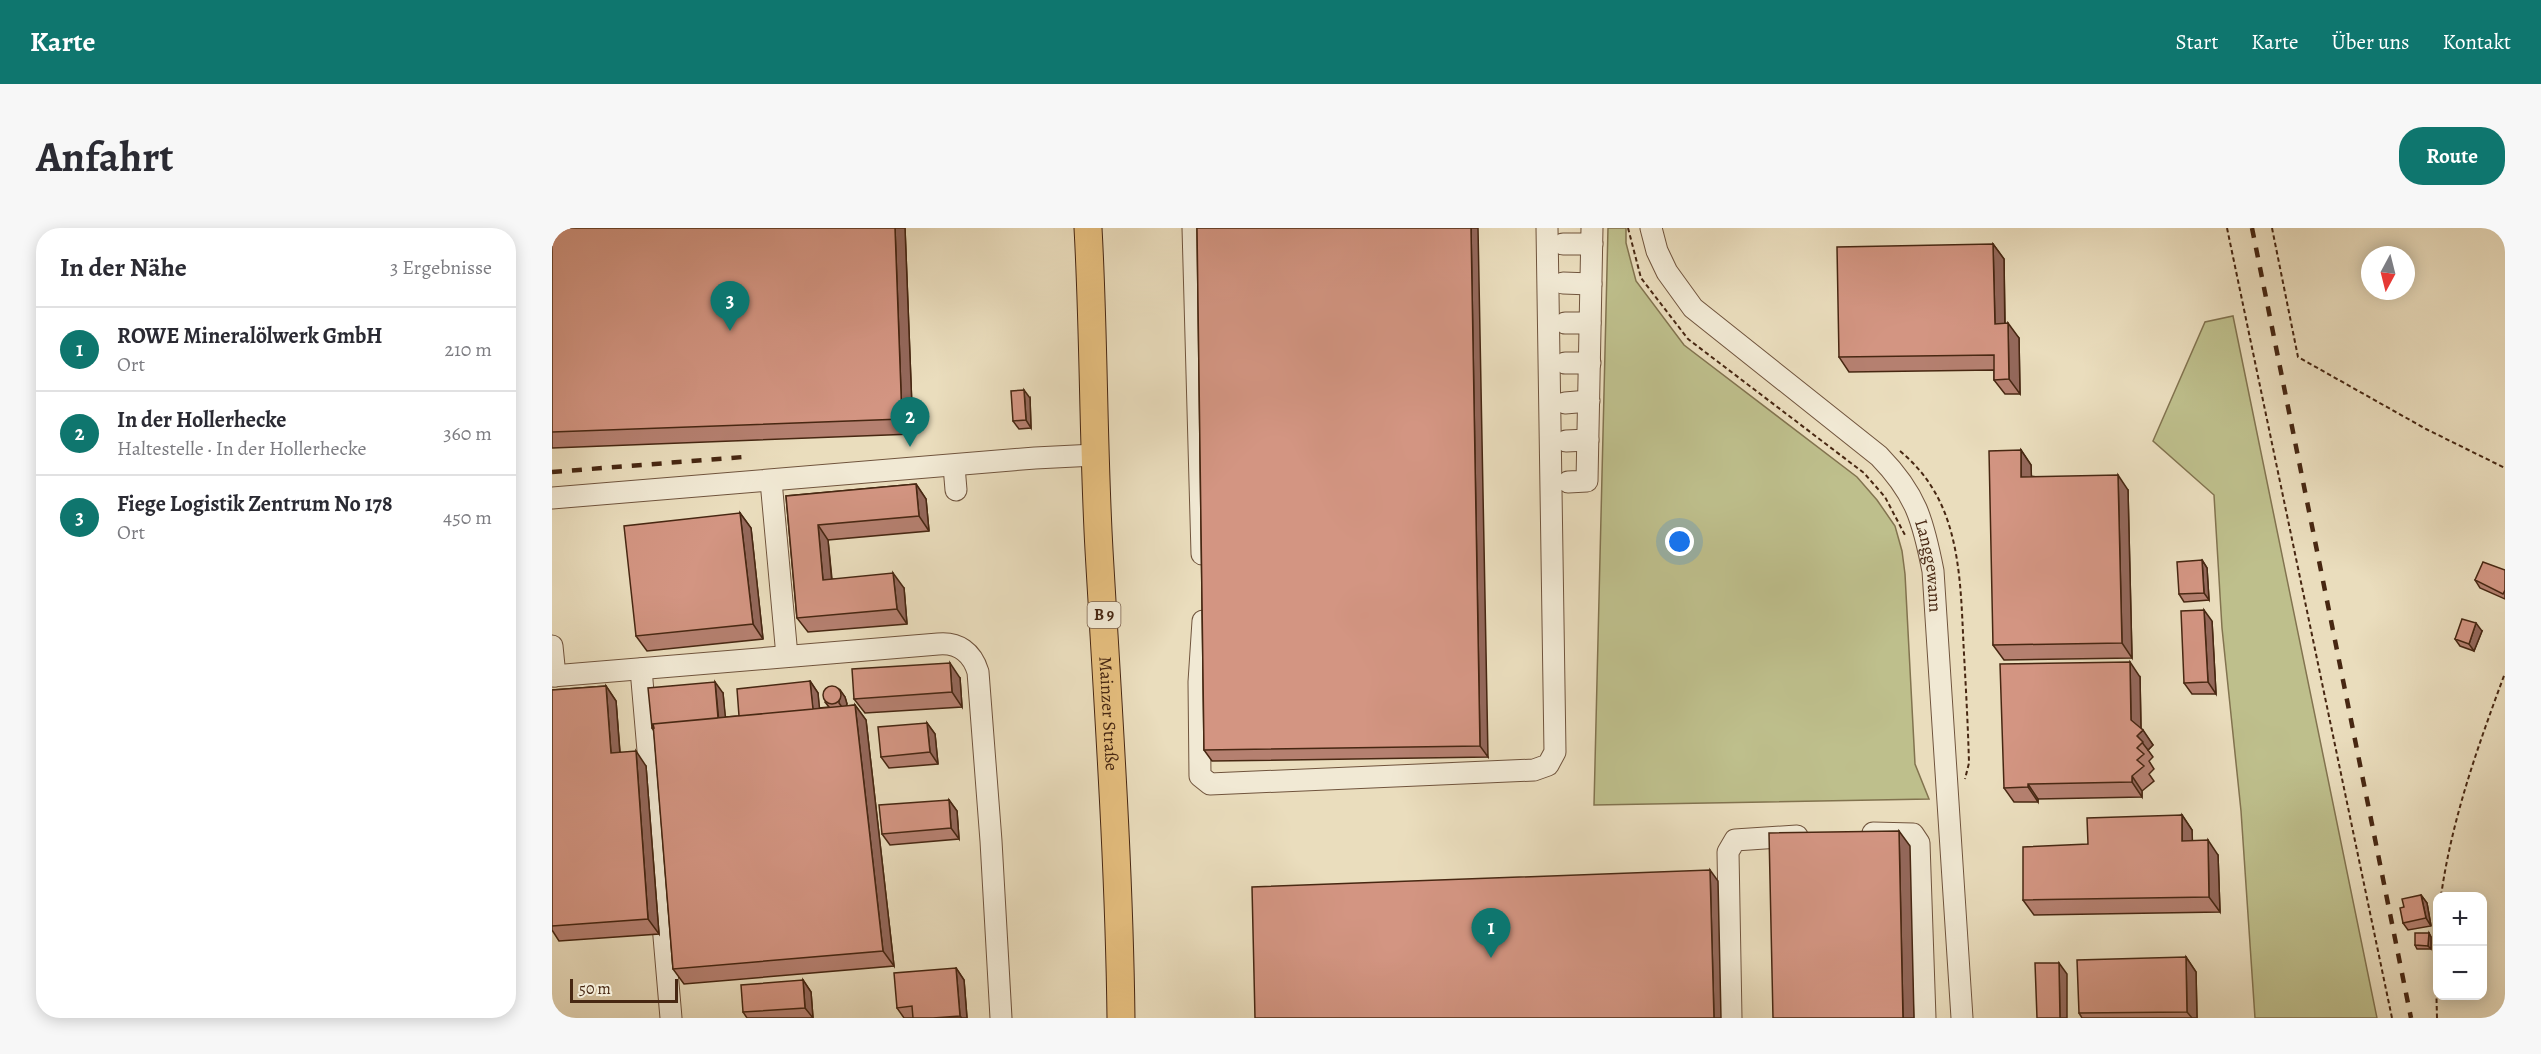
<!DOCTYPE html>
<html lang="de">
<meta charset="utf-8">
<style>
body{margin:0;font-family:Alegreya,serif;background:#f7f7f7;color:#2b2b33}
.controls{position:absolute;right:18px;bottom:18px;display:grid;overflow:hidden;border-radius:12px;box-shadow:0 3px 15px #0003}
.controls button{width:54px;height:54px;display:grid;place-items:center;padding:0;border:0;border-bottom:2px solid #e1e1e2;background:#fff;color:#2b2b33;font:30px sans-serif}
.compass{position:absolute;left:1809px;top:18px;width:54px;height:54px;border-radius:50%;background:#fff;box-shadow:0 3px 15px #0003;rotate:187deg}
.scale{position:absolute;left:18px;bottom:15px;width:108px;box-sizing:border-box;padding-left:6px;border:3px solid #472712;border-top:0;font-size:16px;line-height:21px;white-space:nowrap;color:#472712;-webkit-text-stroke:4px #f1e9d4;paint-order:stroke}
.you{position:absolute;left:1128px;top:314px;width:21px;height:21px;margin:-15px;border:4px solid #fff;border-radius:50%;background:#1a73e8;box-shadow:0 0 0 9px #1a73e833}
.badge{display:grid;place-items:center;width:39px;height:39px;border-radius:50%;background:#0f766e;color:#fff;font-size:20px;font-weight:700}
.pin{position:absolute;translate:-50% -50px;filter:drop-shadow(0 2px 3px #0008)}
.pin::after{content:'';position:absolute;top:32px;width:21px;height:18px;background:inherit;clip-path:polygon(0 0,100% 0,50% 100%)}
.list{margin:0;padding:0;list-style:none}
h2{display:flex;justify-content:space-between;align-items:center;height:78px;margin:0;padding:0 24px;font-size:26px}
h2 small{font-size:20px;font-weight:400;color:#7c7c81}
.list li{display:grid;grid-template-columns:39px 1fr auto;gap:18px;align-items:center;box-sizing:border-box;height:84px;padding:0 24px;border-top:2px solid #e1e1e2}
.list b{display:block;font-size:22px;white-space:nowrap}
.list p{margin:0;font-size:20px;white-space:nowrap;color:#7c7c81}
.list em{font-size:20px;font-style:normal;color:#7c7c81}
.map{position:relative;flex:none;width:1953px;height:790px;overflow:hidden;border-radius:24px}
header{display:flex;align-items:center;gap:36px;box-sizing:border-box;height:84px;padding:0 30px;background:#0f766e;color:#fff}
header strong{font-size:28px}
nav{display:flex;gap:33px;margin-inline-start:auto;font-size:21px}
.intro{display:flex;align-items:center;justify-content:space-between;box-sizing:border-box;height:144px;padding:0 36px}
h1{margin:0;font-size:42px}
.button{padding:15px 27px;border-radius:24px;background:#0f766e;color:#fff;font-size:21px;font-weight:700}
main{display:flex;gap:36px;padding:0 36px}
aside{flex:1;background:#fff;border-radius:24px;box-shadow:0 3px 15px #0003}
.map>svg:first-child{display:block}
</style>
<header>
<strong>Karte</strong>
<nav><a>Start</a><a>Karte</a><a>Über uns</a><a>Kontakt</a></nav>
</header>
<div class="intro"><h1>Anfahrt</h1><a class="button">Route</a></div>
<main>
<aside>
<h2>In der Nähe<small>3 Ergebnisse</small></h2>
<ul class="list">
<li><span class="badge">1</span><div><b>ROWE Mineralölwerk GmbH</b><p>Ort</p></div><em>210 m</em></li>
<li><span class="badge">2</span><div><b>In der Hollerhecke</b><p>Haltestelle · In der Hollerhecke</p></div><em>360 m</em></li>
<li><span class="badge">3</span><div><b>Fiege Logistik Zentrum No 178</b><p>Ort</p></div><em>450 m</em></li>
</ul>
</aside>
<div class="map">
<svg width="1953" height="790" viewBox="0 0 1953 790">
<rect width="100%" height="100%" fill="#eaddbd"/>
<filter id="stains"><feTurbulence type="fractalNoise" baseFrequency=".00333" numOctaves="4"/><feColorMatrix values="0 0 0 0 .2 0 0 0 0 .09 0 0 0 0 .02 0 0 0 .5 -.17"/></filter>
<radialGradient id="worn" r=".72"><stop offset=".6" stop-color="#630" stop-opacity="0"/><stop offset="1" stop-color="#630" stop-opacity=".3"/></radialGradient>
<path fill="#bebf8c" stroke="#82734f" stroke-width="1.5" d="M1056,0H1074V15L1084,53L1132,117L1305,249L1325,272L1343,298L1350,323L1353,346L1363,536L1377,571L1042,577Z
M1681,88L1825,790H1703L1689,583L1670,400L1662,267L1601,213L1653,94Z"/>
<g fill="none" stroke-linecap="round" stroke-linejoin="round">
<g stroke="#70543d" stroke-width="23">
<g id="minor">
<path d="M641,0L650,326"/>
<path id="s1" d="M1099,0L1105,23L1115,44L1141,80L1327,228C1364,266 1371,292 1381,343L1410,790"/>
<path d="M1011,16H1040"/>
<path d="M1011,55L1039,56"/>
<path d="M1013,95H1038"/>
<path d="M1013,135H1038"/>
<path d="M1013,175L1037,173"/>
<path d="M1014,213L1036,212"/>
<path d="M402,238L404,262"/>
<path d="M219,253L235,428"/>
<path d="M1016,254L1035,253L1040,0"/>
<path d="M0,270L483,230L543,227"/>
<path d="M651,393L647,454L648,548L658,556L982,542L996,537L1003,524L995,0"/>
<path d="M0,418L3,448"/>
<path d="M89,441L119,790"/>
<path d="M0,448L386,416C406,414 420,424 426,444L439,613L449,790"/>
<path d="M1321,605L1361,606L1367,615L1373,790"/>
<path d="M1179,790L1176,624L1183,612L1245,608"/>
</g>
</g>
<g stroke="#472712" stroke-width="29">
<g id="major">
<path id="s2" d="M536,0C542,107 541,215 547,322C556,478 567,634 569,790"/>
</g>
</g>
<path stroke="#472712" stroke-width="2" stroke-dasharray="4.5 3" stroke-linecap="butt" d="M1076,0L1089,50L1136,111L1312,245L1333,269L1354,309
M1675,0L1840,790
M1720,0L1746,129L1874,201L1953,240
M1348,223C1361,234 1372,246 1381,261C1410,308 1409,372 1412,426C1414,462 1416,499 1417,535L1413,551
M1889,668C1900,590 1926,518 1953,445
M1885,790L1884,751L1886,698"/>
<use href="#minor" stroke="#f1e9d4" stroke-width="21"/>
<use href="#major" stroke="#e5be7e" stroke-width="27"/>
<path stroke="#472712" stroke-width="4.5" stroke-dasharray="10 10" stroke-linecap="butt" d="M1700,0L1859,790
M0,244L191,229"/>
</g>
<path fill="#b58070" stroke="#472712" stroke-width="1.5" d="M0,0H353L361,206L0,220Z
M645,0L936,529L660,533L652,522Z
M1441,16L1452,31L1453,95L1467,110L1468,166H1453L1442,152V142L1297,144L1287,129Z
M478,170L479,200L467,201L461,193Z
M1469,222L1479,237V248L1576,262L1580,430L1452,432L1441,417Z
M364,256L374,271L377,303L276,312L280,351L352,360L355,396L256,404L245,390L234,268Z
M188,285L199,300L211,411L95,423L84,408Z
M1650,332L1655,340L1657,372L1632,374L1627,366Z
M1953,342V371L1928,360L1923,352Z
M1660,393L1664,466H1640L1632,455Z
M1930,403L1922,423L1908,418L1903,411Z
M1588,449L1589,500L1601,517L1596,522L1601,529L1597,533L1602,541L1597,546L1602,553L1590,563V569L1486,571V574H1462L1452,560Z
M408,450L410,479L313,485L302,471Z
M258,453L266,465L267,480L277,479L273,474L288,462L293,469L295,476L294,478L303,477L314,492L342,738L132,756L121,741L102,503L100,500L171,465L173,489L187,488Z
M54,458L64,473L68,524L94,538L107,706L7,713L0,702V462Z
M375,495L383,506L386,536L337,540L329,529Z
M397,572L405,583L407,611L338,617L330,606Z
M1630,587L1640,602V613L1666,627L1668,684L1482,687L1471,672L1536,616Z
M1869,667L1875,675L1879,698L1856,702L1851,695L1852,679Z
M1877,705L1879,709V721H1865L1863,717Z
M1634,729L1644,744L1645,790H1530L1527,785Z
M404,740L412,752L415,790H352L345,780Z
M251,752L259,764L261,790H195L191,784Z"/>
<path fill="#94685b" stroke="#472712" stroke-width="1.5" d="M343,0H353L361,206L350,191Z
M919,0H926L936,529L928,518Z
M1441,16L1452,31L1453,110L1443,96Z
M1456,95L1467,110L1468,166L1457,151Z
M472,162L478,170L479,200L474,192Z
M1469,222L1479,237L1480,264L1469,249Z
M1566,247L1576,262L1580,430L1570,415Z
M364,256L374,271L377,303L367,288Z
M188,285L199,300L211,411L201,396Z
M266,297L276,312L281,367L271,352Z
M1650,332L1655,340L1657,372L1652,365Z
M341,345L352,360L355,396L345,381Z
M1652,382L1660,393L1664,466L1656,454Z
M1924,395L1930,403L1922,423L1917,416Z
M1578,434L1588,449L1589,504L1591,502L1601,517L1596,522L1585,508L1579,492Z
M398,435L408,450L410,479L400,464Z
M258,453L266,465L269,496L261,484Z
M163,454L171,465L175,505L167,494Z
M54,458L64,473L69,540L59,525Z
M288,462L293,469L295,476L292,482L287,475Z
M303,477L314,492L342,738L331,723Z
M375,495L383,506L386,536L378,524Z
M84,523L94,538L107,706L96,691Z
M1580,548L1590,563V569L1580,554Z
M1476,556L1486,571V574L1476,559Z
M397,572L405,583L407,611L399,600Z
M1630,587L1640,602L1641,628L1630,613Z
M1347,603L1358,618L1362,790H1351Z
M1656,612L1666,627L1668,684L1657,669Z
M1158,642L1166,653L1169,790H1162Z
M1869,667L1875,675L1879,698L1874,690Z
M1877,705L1879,709V721L1876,718Z
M1634,729L1644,744L1645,790H1640L1635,784Z
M1507,735L1515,746V790H1508Z
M404,740L412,752L415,790H410L408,788Z
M251,752L259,764L261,790L253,780Z"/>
<path fill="#d39582" stroke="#472712" stroke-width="1.5" d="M0,0H343L350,191L0,204Z
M645,0H919L928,518L652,522Z
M1441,16L1443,96L1456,95L1457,151L1442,152V127L1287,129L1285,19Z
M472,162L474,192L461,193L459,163Z
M1469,222V249L1566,247L1570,415L1441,417L1437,223Z
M364,256L367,288L266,297L271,352L341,345L345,381L245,390L234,268Z
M188,285L201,396L84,408L72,298Z
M1650,332L1652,365L1627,366L1625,334Z
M1931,334L1953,342V362L1951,366L1923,352Z
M1652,382L1656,454L1632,455L1629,383Z
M1910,391L1924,395L1917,416L1903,411Z
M1578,434L1579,492L1591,502L1585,508L1591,514L1585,520L1592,526L1585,532L1592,538L1580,548V554L1476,556V559L1452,560L1448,436Z
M398,435L400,464L302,471L300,441Z
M258,453L261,481L187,488L185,461Z
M163,454L166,490L101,496L102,500H100L96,460Z
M271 467a9 9 0 1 1 18 0a9 9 0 1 1-18 0Z
M54,458L59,525L84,523L96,691L0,698V462Z
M303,477L331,723L121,741L101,496Z
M375,495L378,524L329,529L326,499Z
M397,572L399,600L330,606L327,577Z
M1630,587V613L1656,612L1657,669L1471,672V619L1536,616L1535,590Z
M1347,603L1351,790H1221L1217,605Z
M1158,642L1162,790H703L700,659Z
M1869,667L1874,690L1851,695L1848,680L1852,679L1850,671Z
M1863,705H1877L1876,718L1863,717Z
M1634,729L1635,784L1527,785L1525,732Z
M1483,735H1507L1508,790H1485Z
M404,740L408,788L381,790H361L360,778L345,780L342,745Z
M251,752L253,780L191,784L189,757Z"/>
<g text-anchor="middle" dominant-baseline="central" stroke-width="5" stroke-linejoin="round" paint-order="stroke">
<rect fill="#f1e9d4" stroke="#7a614c" stroke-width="1.5" x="535.5" y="374" width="33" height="26" rx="4.5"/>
<g font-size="16" font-weight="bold" fill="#472712">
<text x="552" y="387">B 9</text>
</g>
<g font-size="18" fill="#472712" stroke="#f1e9d4">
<text stroke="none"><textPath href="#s1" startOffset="453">Langgewann</textPath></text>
<text stroke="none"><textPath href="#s2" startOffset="486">Mainzer Straße</textPath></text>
</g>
</g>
<rect width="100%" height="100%" filter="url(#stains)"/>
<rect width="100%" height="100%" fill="url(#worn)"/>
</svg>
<div class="controls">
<button>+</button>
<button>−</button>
</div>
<svg class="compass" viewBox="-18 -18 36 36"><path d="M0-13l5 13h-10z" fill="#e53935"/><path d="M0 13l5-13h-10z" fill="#7c7c81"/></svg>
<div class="scale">50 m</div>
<div class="you"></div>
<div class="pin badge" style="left:939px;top:730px">1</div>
<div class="pin badge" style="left:358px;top:219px">2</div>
<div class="pin badge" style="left:178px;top:103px">3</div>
</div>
</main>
